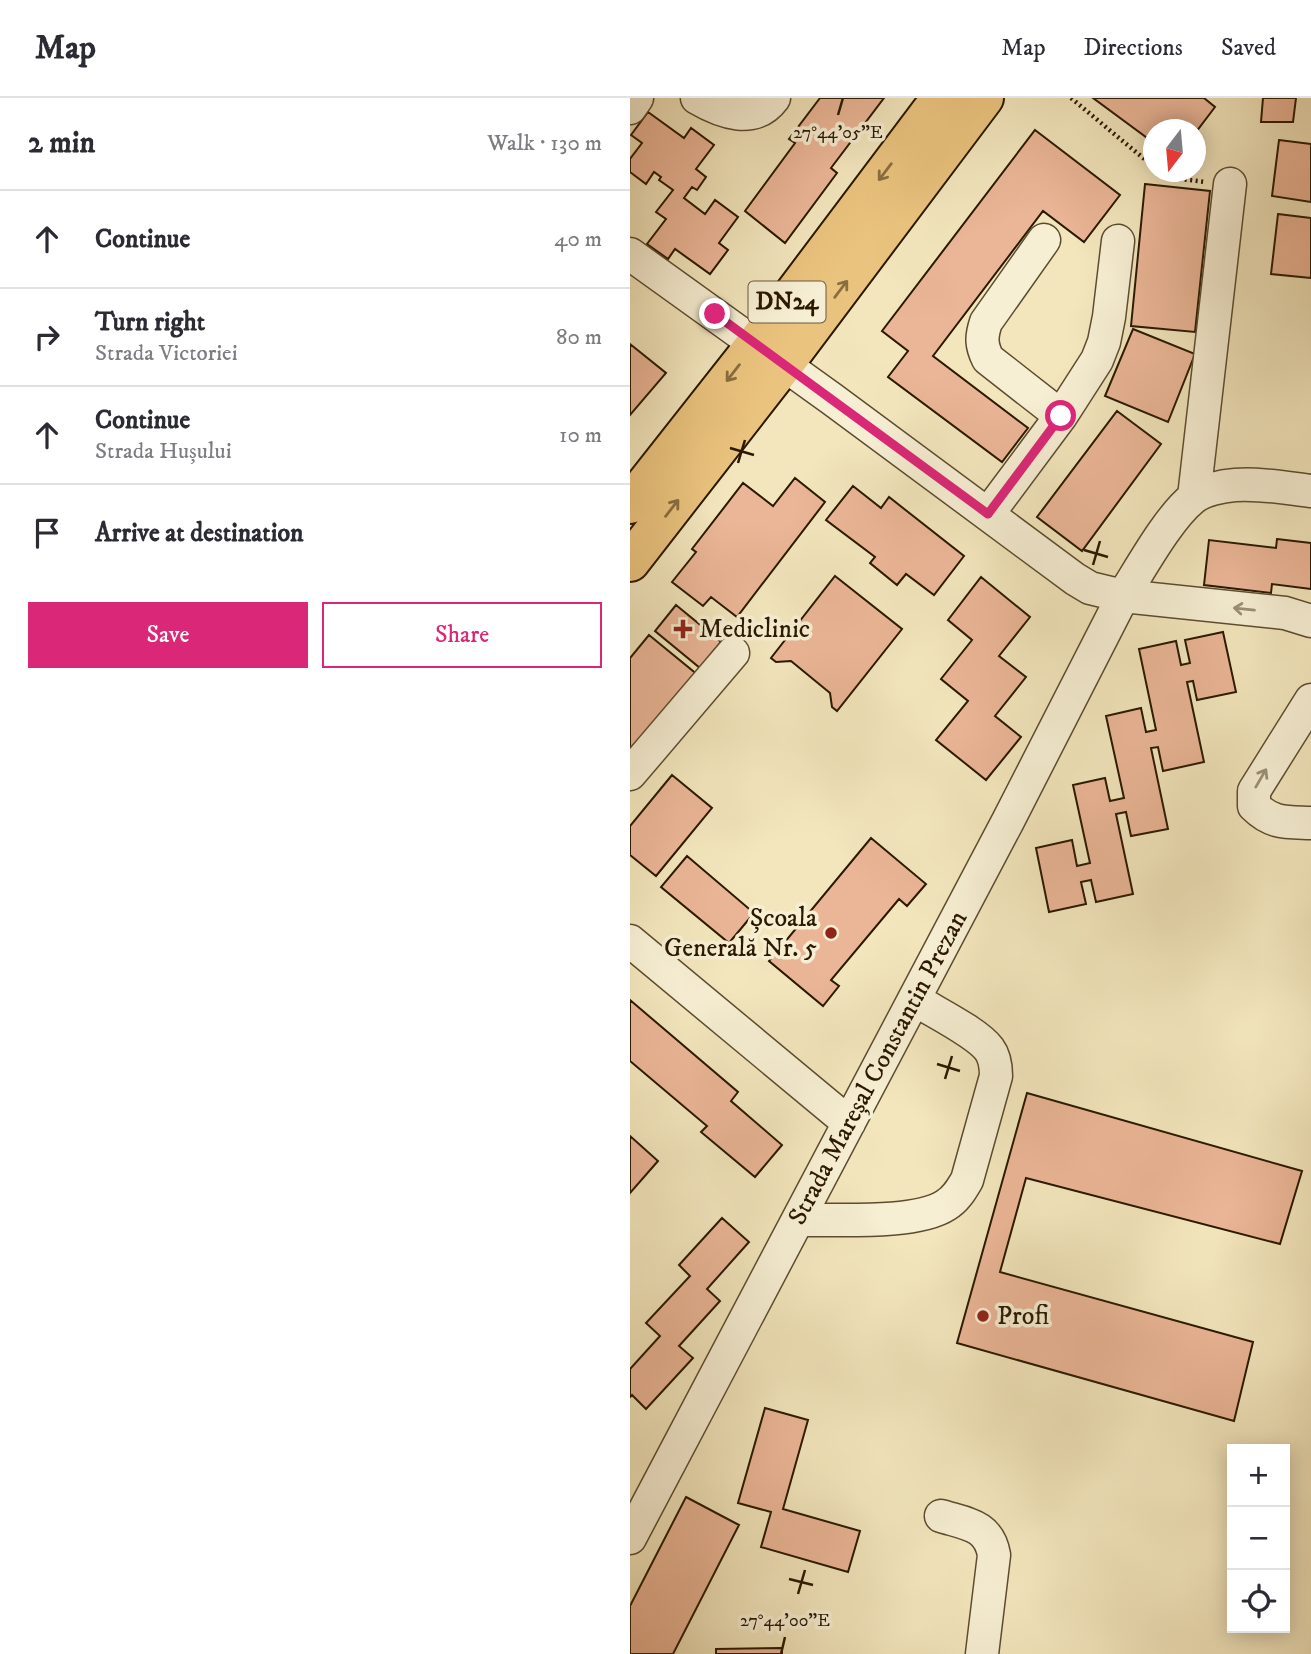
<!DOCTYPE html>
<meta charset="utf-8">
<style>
body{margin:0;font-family:"IM FELL DW Pica",serif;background:#f7f7f7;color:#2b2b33}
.controls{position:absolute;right:21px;bottom:21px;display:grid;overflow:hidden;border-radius:0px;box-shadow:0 4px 18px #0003}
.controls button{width:63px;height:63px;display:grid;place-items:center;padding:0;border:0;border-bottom:2px solid #e1e1e2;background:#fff;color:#2b2b33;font:35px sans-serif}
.compass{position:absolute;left:513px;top:21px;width:63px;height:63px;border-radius:50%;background:#fff;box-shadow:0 4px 18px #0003;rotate:196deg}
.stop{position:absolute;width:21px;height:21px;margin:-16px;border:5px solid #db2777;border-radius:50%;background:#fff}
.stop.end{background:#db2777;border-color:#fff;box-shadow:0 2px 7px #0008}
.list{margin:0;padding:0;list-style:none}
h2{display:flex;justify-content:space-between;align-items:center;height:91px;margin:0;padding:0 28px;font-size:30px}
h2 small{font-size:23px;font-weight:400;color:#7c7c81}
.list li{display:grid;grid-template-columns:46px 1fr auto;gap:21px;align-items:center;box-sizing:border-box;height:98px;padding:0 28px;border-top:2px solid #e1e1e2}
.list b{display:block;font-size:26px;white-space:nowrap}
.list p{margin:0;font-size:23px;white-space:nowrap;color:#7c7c81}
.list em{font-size:23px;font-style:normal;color:#7c7c81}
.actions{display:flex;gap:14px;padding:21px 28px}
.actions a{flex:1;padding:16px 0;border:2px solid #db2777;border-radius:0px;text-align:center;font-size:24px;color:#db2777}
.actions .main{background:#db2777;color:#fff}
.icon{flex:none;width:38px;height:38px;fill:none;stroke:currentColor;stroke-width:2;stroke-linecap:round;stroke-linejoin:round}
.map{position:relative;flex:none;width:681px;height:1556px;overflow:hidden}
header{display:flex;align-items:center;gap:42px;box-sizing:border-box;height:98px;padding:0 35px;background:#fff;border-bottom:2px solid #e1e1e2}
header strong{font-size:33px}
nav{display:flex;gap:38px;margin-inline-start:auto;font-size:24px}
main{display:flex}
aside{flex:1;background:#fff}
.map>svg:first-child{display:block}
</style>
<header>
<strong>Map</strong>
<nav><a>Map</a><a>Directions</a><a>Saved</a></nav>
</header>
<main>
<aside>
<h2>2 min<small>Walk · 130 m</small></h2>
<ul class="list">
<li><svg class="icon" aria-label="ahead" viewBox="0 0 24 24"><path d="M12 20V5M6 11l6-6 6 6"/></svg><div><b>Continue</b></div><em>40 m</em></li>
<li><svg class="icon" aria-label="right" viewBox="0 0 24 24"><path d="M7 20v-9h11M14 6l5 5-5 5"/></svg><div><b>Turn right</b><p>Strada Victoriei</p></div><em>80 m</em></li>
<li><svg class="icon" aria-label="ahead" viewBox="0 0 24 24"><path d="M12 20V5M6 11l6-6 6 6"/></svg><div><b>Continue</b><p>Strada Hușului</p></div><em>10 m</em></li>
<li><svg class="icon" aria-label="arrive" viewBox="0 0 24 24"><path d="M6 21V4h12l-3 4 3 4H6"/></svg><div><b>Arrive at destination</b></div></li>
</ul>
<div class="actions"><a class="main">Save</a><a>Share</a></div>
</aside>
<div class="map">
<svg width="681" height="1556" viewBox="0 0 681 1556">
<rect width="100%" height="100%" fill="#f3e6bd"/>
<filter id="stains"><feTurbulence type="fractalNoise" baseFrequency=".00286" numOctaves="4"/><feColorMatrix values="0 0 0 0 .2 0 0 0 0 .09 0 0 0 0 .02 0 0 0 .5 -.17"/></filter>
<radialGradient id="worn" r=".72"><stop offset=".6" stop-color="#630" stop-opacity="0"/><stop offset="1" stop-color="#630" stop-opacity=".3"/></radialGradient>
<path fill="#ebb697" stroke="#2a1800" stroke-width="2" d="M190,0H254L201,70L207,75L155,145L115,113L165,45L159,41Z
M463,0H574L585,9L566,34V32H524V45Z
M633,0H666L663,24H631Z
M18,14L54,40L61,30L84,47L66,71L76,79L67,92L62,89L54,100L75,116L85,102L108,119L89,145L98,152L80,176L45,151L38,161L17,146L36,121L26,114L43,92L29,82L31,79L24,74L16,86L0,74V61L12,45L1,37Z
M405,32L490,97L454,144L413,113L303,258L398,330L372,364L258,279L278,253L252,233Z
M649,42L681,46V104L642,98Z
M515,86L580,93L565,234L501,228Z
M648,116L681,120V180L641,176Z
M503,231L565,256L538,324L475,298Z
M0,246L36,275L0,317Z
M487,313L531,346L452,453L407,419Z
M165,380L195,404L107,519L81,499L73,508L42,484L66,454L62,451L113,385L143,408Z
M223,388L251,410L259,399L334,458L304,497L276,476L267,487L240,465L245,459L196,422Z
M647,441L681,445V491L642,486L641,495L574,487L579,442L646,450Z
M205,478L272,531L207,613L202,609L200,595L161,563L146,564L141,560Z
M351,479L400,519L369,558L396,579L365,618L391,639L356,682L306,642L338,603L311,581L342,542L318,522Z
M46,507L91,544L70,570L25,533Z
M593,534L606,594L567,602L563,583L557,584L574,664L533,673L528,649L521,650L538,731L501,738L496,714L486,716L503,796L466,804L461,782L451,784L456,806L419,814L406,750L442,742L447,768L460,765L443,687L475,680L480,703L494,700L476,618L511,610L516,634L526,632L509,551L546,543L551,567L560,565L555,542Z
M19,537L69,578L0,661V560Z
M42,677L82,710L26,778L0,757V728Z
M241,740L296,786L277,808L269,801L201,882L209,888L193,908L139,863Z
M57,758L124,815L99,845L31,789Z
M0,902L108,994L101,1003L152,1047L125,1079L71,1034L77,1028L0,963Z
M397,995L672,1073L650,1146L396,1080L370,1174L623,1244L604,1323L327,1245Z
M0,1038L28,1063L0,1095Z
M92,1120L119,1144L77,1191L90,1203L49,1248L63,1260L16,1311L2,1297L0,1299V1271L30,1238L16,1225L60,1178L49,1167Z
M135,1310L178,1322L153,1411L230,1433L218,1474L131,1449L141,1414L108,1405Z
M56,1399L109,1427L43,1556H0V1508Z
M152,1550V1556H86V1551Z"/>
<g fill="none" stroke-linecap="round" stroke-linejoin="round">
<g stroke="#5c4c2f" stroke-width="35">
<path id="minor" d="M67,0C91,14 124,27 144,0
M0,10L7,0
M414,142L356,224C351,239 351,247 358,261L431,318
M0,156L202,301L445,481L460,490L493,498L655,515L681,523
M564,399L600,86
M358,416L431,318L467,262L474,244L479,219L488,143
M681,602L624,693V708C642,726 656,724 681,725
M0,676L103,555
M0,843L219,1025
M168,1122C205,1121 286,1127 316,1107C326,1101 331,1092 337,1082L366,978C366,968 365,959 359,951C346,934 304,914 284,901
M311,1418C337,1426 359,1427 364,1457L352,1556
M0,1440L378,723L493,498C511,470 538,420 563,400C573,392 592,388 605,387C630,385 656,390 681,393"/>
</g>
<g stroke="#2a1800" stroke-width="42">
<path id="major" d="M0,406L126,246L311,0
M0,464L154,266L354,0"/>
</g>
<path stroke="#2a1800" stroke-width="4.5" stroke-dasharray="2 3.5" stroke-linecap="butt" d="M441,0L524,69
M529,74L536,79L575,84"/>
<use href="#minor" stroke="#f7efd4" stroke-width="32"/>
<use href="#major" stroke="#eac37e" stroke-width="38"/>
</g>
<defs><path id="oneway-shaft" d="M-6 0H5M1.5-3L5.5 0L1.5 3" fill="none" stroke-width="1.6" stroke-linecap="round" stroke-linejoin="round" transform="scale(1.75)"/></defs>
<g stroke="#8a6e3f">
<use href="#oneway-shaft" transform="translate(255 74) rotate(127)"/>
<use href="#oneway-shaft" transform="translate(211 191) rotate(-53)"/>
<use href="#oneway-shaft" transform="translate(103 275) rotate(128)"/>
<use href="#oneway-shaft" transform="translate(42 410) rotate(-52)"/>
</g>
<g stroke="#9b8e75">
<use href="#oneway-shaft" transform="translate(614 511) rotate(-174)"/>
<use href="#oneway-shaft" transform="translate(631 680) rotate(-60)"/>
</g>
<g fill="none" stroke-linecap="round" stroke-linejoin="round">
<path stroke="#db2777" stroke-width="9" d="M85,216L358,416L431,318"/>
</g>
<path fill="none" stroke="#2a1800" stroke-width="2.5" d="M208,17L213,0M100,350L124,357M108,365L115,342M454,452L478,459M463,467L470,443M307,966L330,973M315,981L322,958M159,1481L183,1487M168,1496L175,1472M151,1556L155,1539"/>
<g fill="#8f2418" stroke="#f7efd4" stroke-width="2.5">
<path d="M49.5 520.5h7v7h7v7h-7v7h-7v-7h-7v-7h7z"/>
<circle cx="201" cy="835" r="7"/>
<circle cx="353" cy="1218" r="7"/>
</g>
<g text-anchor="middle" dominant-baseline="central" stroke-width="7" stroke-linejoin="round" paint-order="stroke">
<rect fill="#f7efd4" stroke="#685840" stroke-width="2" x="118.5" y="183.5" width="77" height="41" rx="5"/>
<g font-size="24" font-weight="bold" fill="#2a1800">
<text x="157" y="204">DN24</text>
</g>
<g font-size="26" fill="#2a1800" stroke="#f7efd4" text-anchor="start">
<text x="69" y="531">Mediclinic</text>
<text x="187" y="820" text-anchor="end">Școala<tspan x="187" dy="30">Generală Nr. 5</tspan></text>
<text x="367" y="1218">Profi</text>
</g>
<g font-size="26" fill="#2a1800" stroke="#f7efd4">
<text transform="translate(248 970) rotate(-62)">Strada Mareșal Constantin Prezan</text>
</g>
</g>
<g font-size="18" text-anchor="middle" fill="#2a1800" stroke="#f7efd4" stroke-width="7" stroke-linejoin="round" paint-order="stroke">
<text x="208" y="40">27°44'05"E</text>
<text x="155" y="1528">27°44'00"E</text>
</g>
<rect width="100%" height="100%" filter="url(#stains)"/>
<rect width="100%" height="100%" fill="url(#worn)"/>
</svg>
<div class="controls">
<button>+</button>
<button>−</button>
<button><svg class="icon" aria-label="locate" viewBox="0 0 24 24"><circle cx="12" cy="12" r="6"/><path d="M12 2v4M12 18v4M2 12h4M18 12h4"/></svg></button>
</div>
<svg class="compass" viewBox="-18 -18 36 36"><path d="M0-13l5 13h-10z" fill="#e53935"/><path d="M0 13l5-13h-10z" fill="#7c7c81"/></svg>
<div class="stop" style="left:431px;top:318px"></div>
<div class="stop end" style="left:85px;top:216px"></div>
</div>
</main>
